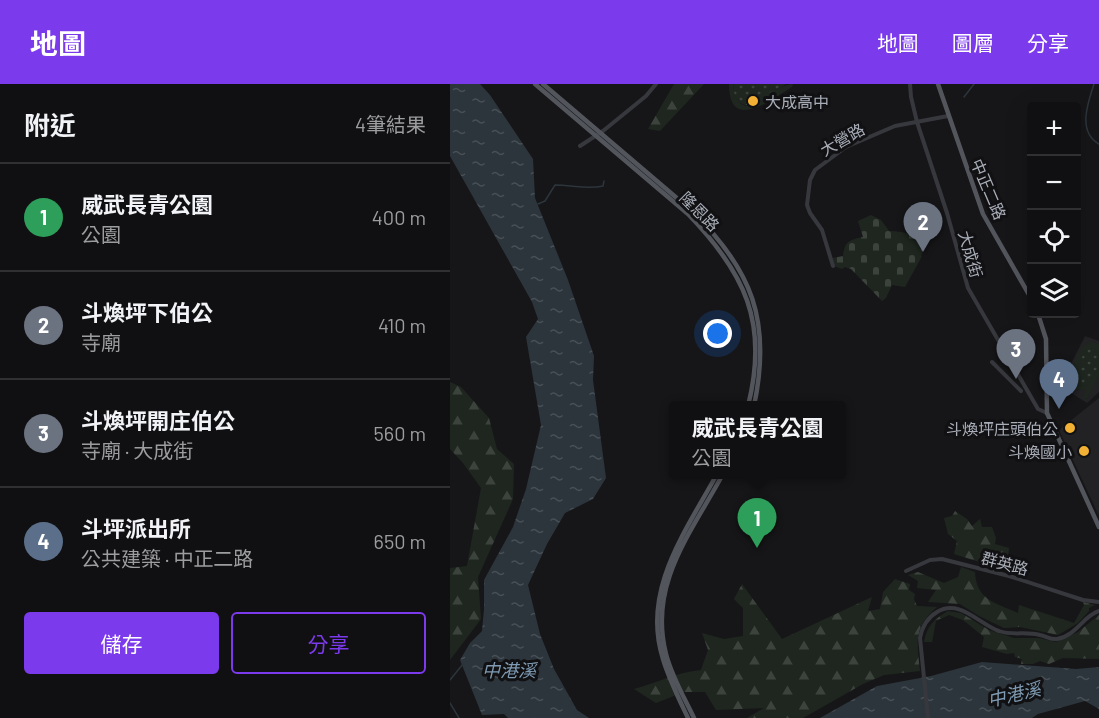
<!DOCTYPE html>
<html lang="zh-TW">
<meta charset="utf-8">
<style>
body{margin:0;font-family:Barlow,"Noto Sans TC",sans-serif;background:#19191b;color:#f1f3f6}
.controls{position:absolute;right:18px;top:18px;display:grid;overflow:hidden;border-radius:6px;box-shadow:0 6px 24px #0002}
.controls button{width:54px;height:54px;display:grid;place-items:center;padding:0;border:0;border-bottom:2px solid #303032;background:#101012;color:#f1f3f6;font:30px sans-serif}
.you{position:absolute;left:268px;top:250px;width:21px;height:21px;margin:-15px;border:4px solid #fff;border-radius:50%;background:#1a73e8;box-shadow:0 0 0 9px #1a73e833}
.badge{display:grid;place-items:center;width:39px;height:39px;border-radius:50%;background:#7c3aed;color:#fff;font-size:20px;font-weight:700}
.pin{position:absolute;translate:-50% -50px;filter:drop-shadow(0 2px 3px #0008)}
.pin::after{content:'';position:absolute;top:32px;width:21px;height:18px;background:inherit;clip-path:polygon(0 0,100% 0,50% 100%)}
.popup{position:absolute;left:219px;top:317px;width:177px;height:78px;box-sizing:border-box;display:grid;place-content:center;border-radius:6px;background:#101012;filter:drop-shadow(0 2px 4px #0005);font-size:20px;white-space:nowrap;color:#9c9d9f}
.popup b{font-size:22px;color:#f1f3f6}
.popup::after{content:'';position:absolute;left:50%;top:100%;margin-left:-12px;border:12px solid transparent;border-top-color:#101012}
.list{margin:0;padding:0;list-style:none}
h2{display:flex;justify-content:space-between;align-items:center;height:78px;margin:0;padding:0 24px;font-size:26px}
h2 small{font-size:20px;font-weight:400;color:#9c9d9f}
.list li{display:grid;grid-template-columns:39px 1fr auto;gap:18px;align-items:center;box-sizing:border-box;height:108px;padding:0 24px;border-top:2px solid #303032}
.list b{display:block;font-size:22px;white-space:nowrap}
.list p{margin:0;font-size:20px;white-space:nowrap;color:#9c9d9f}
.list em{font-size:20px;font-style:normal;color:#9c9d9f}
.actions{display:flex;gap:12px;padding:18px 24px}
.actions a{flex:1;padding:14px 0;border:2px solid #7c3aed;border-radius:6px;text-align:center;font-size:21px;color:#7c3aed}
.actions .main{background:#7c3aed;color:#fff}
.icon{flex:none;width:33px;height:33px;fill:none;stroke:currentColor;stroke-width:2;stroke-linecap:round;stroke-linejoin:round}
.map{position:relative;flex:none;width:649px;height:634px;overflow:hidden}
header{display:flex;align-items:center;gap:36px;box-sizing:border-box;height:84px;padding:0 30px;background:#7c3aed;color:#fff}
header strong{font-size:28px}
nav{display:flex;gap:33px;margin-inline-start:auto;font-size:21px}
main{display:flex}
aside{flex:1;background:#101012}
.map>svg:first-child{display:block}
</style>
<header>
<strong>地圖</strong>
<nav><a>地圖</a><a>圖層</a><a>分享</a></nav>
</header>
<main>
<aside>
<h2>附近<small>4筆結果</small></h2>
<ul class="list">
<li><span class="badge" style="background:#2e9e5b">1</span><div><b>威武長青公園</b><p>公園</p></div><em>400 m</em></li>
<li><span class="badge" style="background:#6b7280">2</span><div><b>斗煥坪下伯公</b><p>寺廟</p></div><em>410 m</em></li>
<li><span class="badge" style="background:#6b7280">3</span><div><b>斗煥坪開庄伯公</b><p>寺廟 · 大成街</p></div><em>560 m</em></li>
<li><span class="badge" style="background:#5c6f8a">4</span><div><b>斗坪派出所</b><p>公共建築 · 中正二路</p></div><em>650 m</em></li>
</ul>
<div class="actions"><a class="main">儲存</a><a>分享</a></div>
</aside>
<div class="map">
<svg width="649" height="634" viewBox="0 0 649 634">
<defs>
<pattern id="green-dots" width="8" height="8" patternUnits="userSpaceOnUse" patternTransform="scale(1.5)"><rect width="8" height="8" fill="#1e261f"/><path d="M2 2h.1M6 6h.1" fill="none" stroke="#3c433d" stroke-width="1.8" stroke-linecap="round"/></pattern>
<pattern id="forest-firs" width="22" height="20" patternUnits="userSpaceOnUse" patternTransform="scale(1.5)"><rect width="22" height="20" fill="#1e261f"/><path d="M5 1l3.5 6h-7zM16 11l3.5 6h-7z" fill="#3c433d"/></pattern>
<pattern id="cemetery-stones" width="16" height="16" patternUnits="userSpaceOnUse" patternTransform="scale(1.5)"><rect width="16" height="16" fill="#1e261f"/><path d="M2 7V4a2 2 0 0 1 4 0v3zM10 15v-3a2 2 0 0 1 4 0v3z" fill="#3c433d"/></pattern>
<pattern id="water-ripples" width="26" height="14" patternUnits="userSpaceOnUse" patternTransform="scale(1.5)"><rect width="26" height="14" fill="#2c353c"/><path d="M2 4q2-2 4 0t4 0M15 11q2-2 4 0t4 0" fill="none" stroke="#485056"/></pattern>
</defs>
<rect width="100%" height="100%" fill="#161618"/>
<path fill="#222225" d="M635,252L649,257V308L637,319L610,302Z
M649,314V432L609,346Z"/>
<path fill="url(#green-dots)" d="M284,0H336C324,8 303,29 289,18C283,13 283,6 284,0Z
M642,264L649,266V284L640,300L630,303L625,300L623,291L635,267Z"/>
<path fill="url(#forest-firs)" d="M224,0H254L210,47L198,45Z
M0,298L11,303L39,334L47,365L64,380L63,415L28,493L31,535L0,576V484L17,482L31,404L13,379L0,365Z
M505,427L517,435L522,442L530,435L532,443H542L546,454L545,460L559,464L558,473L549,470L545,477L555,484V486L504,470L507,457L498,450L494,434L502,432Z
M511,483L525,488C526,516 546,519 568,529L569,521L624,539L634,521L633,518L645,521L639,524V527L628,539L608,551L570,543L554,544L529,532L510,520L478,518L486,506L467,504L468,497L458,491L468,488L494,499L508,493Z
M445,495L460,500L459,506L465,510L464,515L467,522L487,523C463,544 467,558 470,587L434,591L413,600L353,634H297L314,624L266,626L255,608H234L206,619L184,605C207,599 227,588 251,586L258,566L252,549L274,555L293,552V524L284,515L292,500L332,555L422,513L418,527L430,525L433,508Z
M498,527L511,529L539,546L564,554H589L606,558L628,548L649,531V575L613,574L599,580L590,577L583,580H571L572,575L565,573L564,569L557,570L532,563L534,553L513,536L499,531L486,537L482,558H474C477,542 484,535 498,527Z"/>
<path fill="url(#cemetery-stones)" d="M421,131L431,136L439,147C453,147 464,150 474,161L471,174L455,203L442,201L436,214L432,217L401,185L395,183L392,185L384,182L383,174L393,172C395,157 399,156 413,153L408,137Z"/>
<path fill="#1e261f" d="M279,0H284C282,13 291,27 306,20C319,14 329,0 343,0L342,3C321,16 279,49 279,0Z
M641,258L649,260V266L642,264L635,267L623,291L626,301L637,302L649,284V293L636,316L632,314L636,307L624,305L617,293L632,263Z"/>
<path fill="url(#water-ripples)" d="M0,0H30L40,11L83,75L85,114L118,196L144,272L143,296L156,394L143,415L115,429L97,460L78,501L90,550L104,585L127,626L139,634H58L54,630L32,631L10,576L20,559L32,547L34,525V496L63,443L76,405L91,341L76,253L88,235L82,218L0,72Z
M532,578L626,585L649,583V625L635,617L588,630L582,634H370L427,602L481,592Z"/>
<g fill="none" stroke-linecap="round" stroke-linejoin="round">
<path stroke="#2c353c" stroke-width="1.5" d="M644,0C638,18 627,48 649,60
M514,13L524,0
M88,120L95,117L105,101C122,101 137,106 153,102L154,97
M0,596L13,580
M0,619L9,634"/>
<path stroke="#37383d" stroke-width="4" d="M460,0L461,13L467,38L497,129L518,204L588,325L597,329
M130,62L153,47L196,12L206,0
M383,182L372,146L360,129L357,121L360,96L365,86L396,63L445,42L498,32
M542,278L571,307
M456,487L480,476L492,475L559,492L633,516L649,518
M478,634L470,554C472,543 477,534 487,528C509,514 529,540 549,547C562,552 576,547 590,551C596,552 601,556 607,555C626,552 633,532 649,527"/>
<path stroke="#53555c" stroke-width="4.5" d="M488,0L533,130L582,216
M588,230L596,255L597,329L649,443
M238,634C229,615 219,595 213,575C191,506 236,447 267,390
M244,634C234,613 222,593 216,570C198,500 241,449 273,390"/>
<path stroke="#53555c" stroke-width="4.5" d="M85,0L238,130C295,189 319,239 298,322
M93,0L242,127C302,186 322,237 304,322"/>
</g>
<g fill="#f2b134" stroke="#111113" stroke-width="2">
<circle cx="303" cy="17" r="6"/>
<circle cx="620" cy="344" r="6"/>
<circle cx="634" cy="367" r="6"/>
</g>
<g text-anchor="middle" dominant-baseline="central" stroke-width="6" stroke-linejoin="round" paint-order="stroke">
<g font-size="16" fill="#a8adb8" stroke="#111113" text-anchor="end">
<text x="315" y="17" text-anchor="start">大成高中</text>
<text x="608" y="344">斗煥坪庄頭伯公</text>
<text x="622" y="367">斗煥國小</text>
</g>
<g font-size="16" fill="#a8adb8" stroke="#111113">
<text transform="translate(392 55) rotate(-30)">大營路</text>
<text transform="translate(539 105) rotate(67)">中正二路</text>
<text transform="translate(250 127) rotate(45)">隆恩路</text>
<text transform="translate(521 170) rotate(74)">大成街</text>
<text transform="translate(555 479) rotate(15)">群英路</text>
</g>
<g font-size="18" font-style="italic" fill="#7f9bb3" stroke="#111113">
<text x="59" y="586">中港溪</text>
<text transform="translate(564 610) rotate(-13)">中港溪</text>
</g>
</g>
</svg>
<div class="controls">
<button>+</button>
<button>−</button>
<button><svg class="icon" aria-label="locate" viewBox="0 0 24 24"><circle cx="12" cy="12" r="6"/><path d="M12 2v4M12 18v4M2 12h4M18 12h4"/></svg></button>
<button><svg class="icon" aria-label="layers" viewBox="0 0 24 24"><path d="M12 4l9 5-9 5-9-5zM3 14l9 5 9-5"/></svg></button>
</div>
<div class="you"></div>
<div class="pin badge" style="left:307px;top:464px;background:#2e9e5b">1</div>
<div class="popup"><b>威武長青公園</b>公園</div>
<div class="pin badge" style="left:473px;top:168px;background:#6b7280">2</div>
<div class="pin badge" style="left:566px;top:295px;background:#6b7280">3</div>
<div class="pin badge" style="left:609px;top:325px;background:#5c6f8a">4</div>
</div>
</main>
